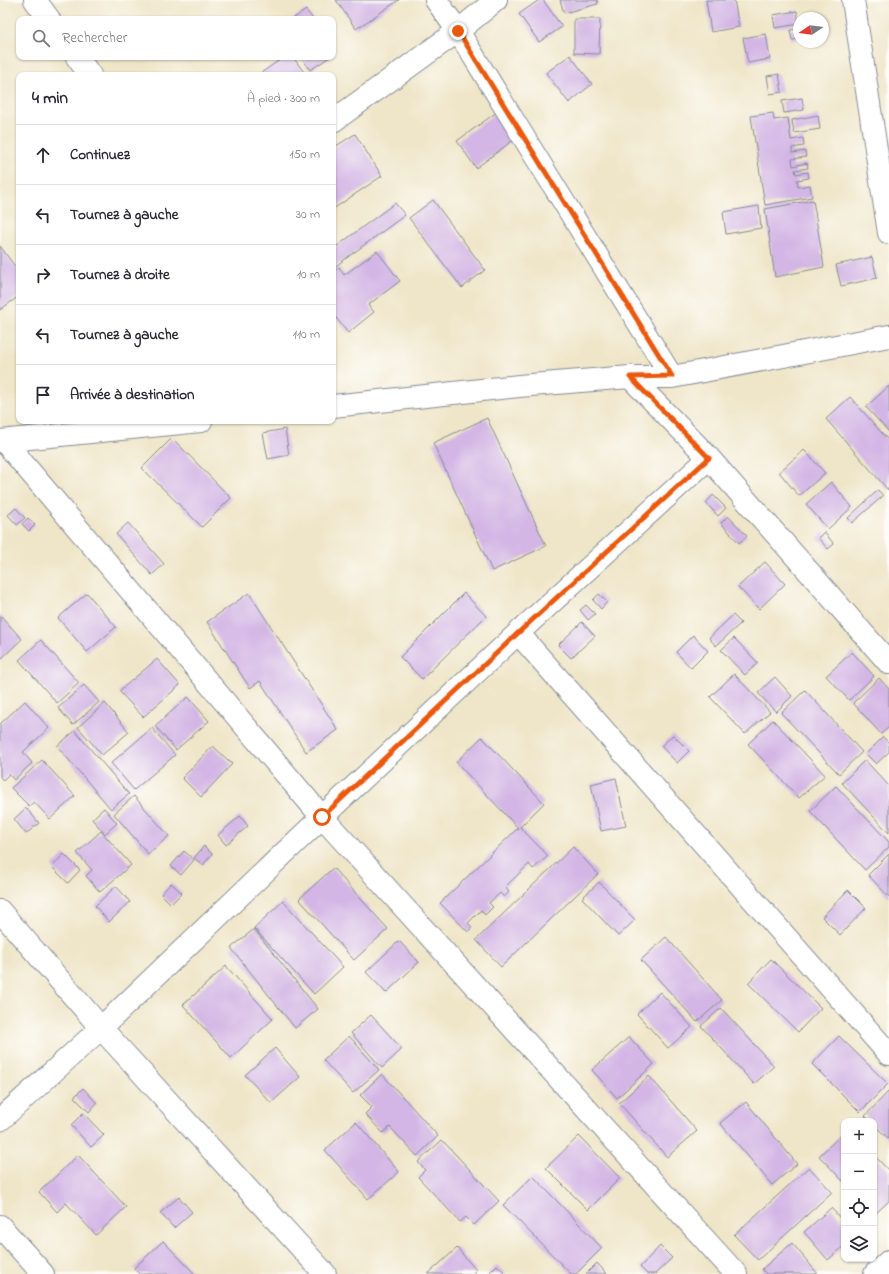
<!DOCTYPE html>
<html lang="fr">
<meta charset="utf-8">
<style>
body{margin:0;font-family:"Indie Flower",sans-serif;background:#f2f2f3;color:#2b2b33}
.controls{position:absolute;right:12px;bottom:12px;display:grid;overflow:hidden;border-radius:8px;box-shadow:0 1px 3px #0004}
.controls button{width:36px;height:36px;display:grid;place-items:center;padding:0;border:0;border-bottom:1px solid #e1e1e2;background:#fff;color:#2b2b33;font:20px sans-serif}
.compass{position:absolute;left:793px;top:12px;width:36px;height:36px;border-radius:50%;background:#fff;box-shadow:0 1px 3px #0004;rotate:257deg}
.stop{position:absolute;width:12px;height:12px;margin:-9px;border:3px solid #ea580c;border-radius:50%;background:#fff}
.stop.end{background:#ea580c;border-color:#fff;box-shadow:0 1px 4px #0008}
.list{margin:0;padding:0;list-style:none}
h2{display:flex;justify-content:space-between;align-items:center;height:52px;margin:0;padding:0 16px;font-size:17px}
h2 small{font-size:13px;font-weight:400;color:#7c7c81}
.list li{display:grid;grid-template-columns:26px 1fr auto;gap:12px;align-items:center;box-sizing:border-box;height:60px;padding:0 16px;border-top:1px solid #e1e1e2}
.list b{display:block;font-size:15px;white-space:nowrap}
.list em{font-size:13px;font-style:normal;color:#7c7c81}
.icon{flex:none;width:22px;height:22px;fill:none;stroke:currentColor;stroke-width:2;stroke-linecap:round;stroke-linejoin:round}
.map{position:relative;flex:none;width:889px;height:1274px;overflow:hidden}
.search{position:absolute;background:#fff;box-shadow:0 1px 3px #0004;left:16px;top:16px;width:320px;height:44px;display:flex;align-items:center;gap:10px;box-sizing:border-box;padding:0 14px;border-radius:8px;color:#7c7c81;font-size:15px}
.panel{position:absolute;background:#fff;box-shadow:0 1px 3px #0004;left:16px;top:72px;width:320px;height:352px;border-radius:8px}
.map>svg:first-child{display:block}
</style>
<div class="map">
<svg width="889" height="1274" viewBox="0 0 889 1274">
<rect width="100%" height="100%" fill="#fdfcf7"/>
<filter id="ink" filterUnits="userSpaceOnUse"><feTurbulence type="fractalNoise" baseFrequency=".025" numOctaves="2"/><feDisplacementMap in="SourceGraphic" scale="8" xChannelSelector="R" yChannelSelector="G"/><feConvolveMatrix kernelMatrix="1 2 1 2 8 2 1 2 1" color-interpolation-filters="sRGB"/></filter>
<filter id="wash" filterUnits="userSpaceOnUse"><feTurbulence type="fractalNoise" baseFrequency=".012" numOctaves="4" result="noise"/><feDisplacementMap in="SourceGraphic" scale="16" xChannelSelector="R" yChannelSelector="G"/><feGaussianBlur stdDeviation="0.9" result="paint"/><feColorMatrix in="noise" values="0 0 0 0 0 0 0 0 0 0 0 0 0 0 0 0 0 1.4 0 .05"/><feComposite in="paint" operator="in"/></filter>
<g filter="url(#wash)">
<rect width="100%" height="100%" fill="#efe5c8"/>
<g id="blocks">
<path fill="#d3b6e5" d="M336,0H399L356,29Z
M539,0H543L562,27L539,42L519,14Z
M560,0H597L598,4L564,13Z
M706,0H734L739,27L711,32Z
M306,10L313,19H292Z
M797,11L799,24L775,28L773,15Z
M574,19H600L599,54L574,53Z
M799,29V39L792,40L790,30Z
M766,34L770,59L748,63L743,38Z
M570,55L592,84L569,103L546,73Z
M284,57H293L306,75H258Z
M301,57H330L310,70Z
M779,74L782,92L770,94L767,76Z
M802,98L804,110L784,113L782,101Z
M497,112L516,138L476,168L457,141Z
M773,113L774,120L788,118L791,140L803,138L804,146L792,148V153L805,151L806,157L792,159L793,166L807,163L808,168L795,170L796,174L808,172L809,178L797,180L798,187L810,185L812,197L765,205L751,116Z
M818,115L820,129L794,133L792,120Z
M355,134L382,176L333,209V148Z
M433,200L485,270L462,288L409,218Z
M813,200L824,267L775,277L765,209Z
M395,203L405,215L333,268V249Z
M759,206L761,228L726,234L723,212Z
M0,246L19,272V296L0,310Z
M377,251L400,281L368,305L374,312L348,333L333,314V272L339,267L344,275Z
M872,257L877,278L841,286L836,265Z
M889,386V432L866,407Z
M850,397L889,441V491L826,419Z
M487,418L546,546L492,571L433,443Z
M285,429L289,455L268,459L263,433Z
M172,438L231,498L202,527L142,468Z
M804,450L825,473L799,496L779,472Z
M831,482L852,507L828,529L806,504Z
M878,490L883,496L852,523L848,518Z
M713,495L726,508L718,516L706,503Z
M16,508L25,518L17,525L8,515Z
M728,516L747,536L739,543L721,523Z
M28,518L35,525L29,531L22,524Z
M128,523L164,564L152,575L116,534Z
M824,532L834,544L828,549L818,538Z
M765,562L785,584L759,609L738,587Z
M87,593L116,627L87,652L58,618Z
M249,593L338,730L306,752L260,681L250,688L207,622Z
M464,593L486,616L422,679L400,657Z
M599,594L607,602L601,609L593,600Z
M586,605L595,614L588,620L580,610Z
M0,615L22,639L0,660Z
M733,615L741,623L716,646L709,638Z
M582,622L595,636L571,658L558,645Z
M693,635L708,651L691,668L676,652Z
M734,638L758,663L745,675L721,650Z
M41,640L79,683L57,703L19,660Z
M852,652L874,676L849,700L826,676Z
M157,659L180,685L143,717L119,691Z
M734,674L770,712L745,734L710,697Z
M775,677L792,696L776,712L758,693Z
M879,678L889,689V727L881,734L853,703Z
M84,685L99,702L73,725L58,708Z
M805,690L862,752L839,774L781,713Z
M188,697L209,721L176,750L155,726Z
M25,701L49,728L23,752L32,763L14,780L9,774L3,780L0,777V724Z
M105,703L129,732L102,755L78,727Z
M773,720L825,775L799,798L748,744Z
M152,728L175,755L134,790L111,763Z
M75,731L129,794L111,809L57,746Z
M673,735L689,751L677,763L661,746Z
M482,737L544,803L520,827L548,856L533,869L529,864L505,887L509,892L504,897L500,893L489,903L493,907L485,915L481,910L468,923L472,927L468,932L440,903L518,828L456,762Z
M883,737L889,743V752L876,764L866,754Z
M213,746L232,764L201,797L182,778Z
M42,760L75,796L50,819L34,802L29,806L11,788Z
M865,760L889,786V833L842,783Z
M616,778L626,826L601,831L591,784Z
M836,786L889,842V847L865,870L810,811Z
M134,796L169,836L148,854L114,814Z
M26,808L39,823L26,834L14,819Z
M104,808L117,823L105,834L92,819Z
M240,816L248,826L226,845L218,835Z
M101,831L131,865L100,892L86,876L92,870L77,853Z
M204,846L212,854L203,865L194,858Z
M573,847L598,874L501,967L476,940Z
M184,851L194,860L181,875L171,866Z
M64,854L80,870L68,883L52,867Z
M889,854V897L868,875Z
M333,868L388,929L354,960L299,899Z
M599,882L635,920L618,936L582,898Z
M171,883L182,893L171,904L161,894Z
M116,886L130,902L109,922L95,906Z
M848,890L866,908L840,935L822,917Z
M283,901L343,967L314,994L254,928Z
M254,929L318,1009L295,1028L231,948Z
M666,937L722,1000L697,1022L641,960Z
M399,941L419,962L386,993L366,972Z
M771,959L821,1008L798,1032L748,983Z
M226,966L273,1019L231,1058L183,1005Z
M660,992L692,1027L668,1048L637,1014Z
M721,1008L774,1066L754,1084L701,1026Z
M371,1015L402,1049L382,1068L351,1033Z
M349,1036L379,1070L353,1093L323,1060Z
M839,1036L888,1084L860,1112L812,1064Z
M629,1037L654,1064L617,1098L592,1070Z
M275,1048L300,1077L271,1103L245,1075Z
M382,1074L438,1136L417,1156L390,1127L383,1133L365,1114L372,1107L360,1095Z
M649,1076L697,1131L667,1157L619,1103Z
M83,1088L97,1103L89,1112L74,1097Z
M889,1091V1139L874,1125V1121H870L865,1116Z
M746,1102L797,1164L772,1185L720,1123Z
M83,1113L104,1135L91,1147L71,1125Z
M356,1122L399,1172L368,1199L325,1150Z
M844,1132V1182L819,1156Z
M579,1136L620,1178L588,1210L546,1168Z
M442,1140L499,1201L474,1225L466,1217L460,1222L418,1177L425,1170L418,1162Z
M78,1155L126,1207L96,1235L66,1203L57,1212L39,1192Z
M874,1155L889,1171V1201L875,1214Z
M809,1167L832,1192L758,1260L734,1235Z
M533,1176L602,1248L576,1274H571L503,1205Z
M179,1197L192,1212L174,1228L160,1213Z
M831,1208L844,1222V1246L828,1260L804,1232Z
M163,1241L195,1274H139L134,1268Z
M792,1243L818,1274H766L762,1269Z
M660,1246L672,1258L655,1274H647L640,1267Z
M457,1248L476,1270L472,1274H428Z
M597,1263L607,1274H586Z
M497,1265L506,1274H488Z"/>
</g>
</g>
<g filter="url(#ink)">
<use href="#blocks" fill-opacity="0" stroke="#858a93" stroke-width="1"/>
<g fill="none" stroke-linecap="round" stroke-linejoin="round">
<g stroke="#858a93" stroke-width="24">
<path id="street" d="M35,0L49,19
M436,0L458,31L672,377
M853,0L889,233
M77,57L90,75
M333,121L458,31L496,0
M630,377L709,458L889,663
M333,406L519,386L630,377H672L889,336
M0,441L201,421
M4,441L322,817L736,1274
M518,633L889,1054
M0,1120L101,1028L322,817L518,633L709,458
M0,1226L43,1274
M875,1274L889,1261"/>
</g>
<g stroke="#858a93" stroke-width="24">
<path id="secondary" d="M0,911L101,1028L325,1274"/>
</g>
<use href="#street" stroke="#fff" stroke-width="22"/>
<use href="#secondary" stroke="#fff" stroke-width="22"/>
</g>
</g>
<g fill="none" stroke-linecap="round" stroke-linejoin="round" filter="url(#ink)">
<path stroke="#ea580c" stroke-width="5" d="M322,817L518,633L709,458L630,377L672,376L458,31"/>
</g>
</svg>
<div class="controls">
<button>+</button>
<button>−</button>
<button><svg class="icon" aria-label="locate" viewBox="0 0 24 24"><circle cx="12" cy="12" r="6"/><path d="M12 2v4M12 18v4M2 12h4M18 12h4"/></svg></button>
<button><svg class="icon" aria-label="layers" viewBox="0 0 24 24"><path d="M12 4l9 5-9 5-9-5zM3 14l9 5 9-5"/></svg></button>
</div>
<svg class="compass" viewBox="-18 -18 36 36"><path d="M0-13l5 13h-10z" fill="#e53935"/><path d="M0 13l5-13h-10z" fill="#7c7c81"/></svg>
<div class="stop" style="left:322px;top:817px"></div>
<div class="stop end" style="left:458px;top:31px"></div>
<div class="search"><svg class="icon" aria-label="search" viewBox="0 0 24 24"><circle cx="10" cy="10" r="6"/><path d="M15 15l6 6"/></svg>Rechercher</div>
<section class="panel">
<h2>4 min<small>À pied · 300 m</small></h2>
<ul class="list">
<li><svg class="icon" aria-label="ahead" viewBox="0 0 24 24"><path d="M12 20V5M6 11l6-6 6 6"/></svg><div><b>Continuez</b></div><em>150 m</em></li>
<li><svg class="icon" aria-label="left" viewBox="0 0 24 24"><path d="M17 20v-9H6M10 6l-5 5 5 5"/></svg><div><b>Tournez à gauche</b></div><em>30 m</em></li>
<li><svg class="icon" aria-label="right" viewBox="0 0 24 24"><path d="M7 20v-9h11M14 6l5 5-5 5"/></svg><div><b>Tournez à droite</b></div><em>10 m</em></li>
<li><svg class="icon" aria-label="left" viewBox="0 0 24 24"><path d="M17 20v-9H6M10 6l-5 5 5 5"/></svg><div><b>Tournez à gauche</b></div><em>110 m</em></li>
<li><svg class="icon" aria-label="arrive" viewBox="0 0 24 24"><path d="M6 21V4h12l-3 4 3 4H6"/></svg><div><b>Arrivée à destination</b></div></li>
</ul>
</section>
</div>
